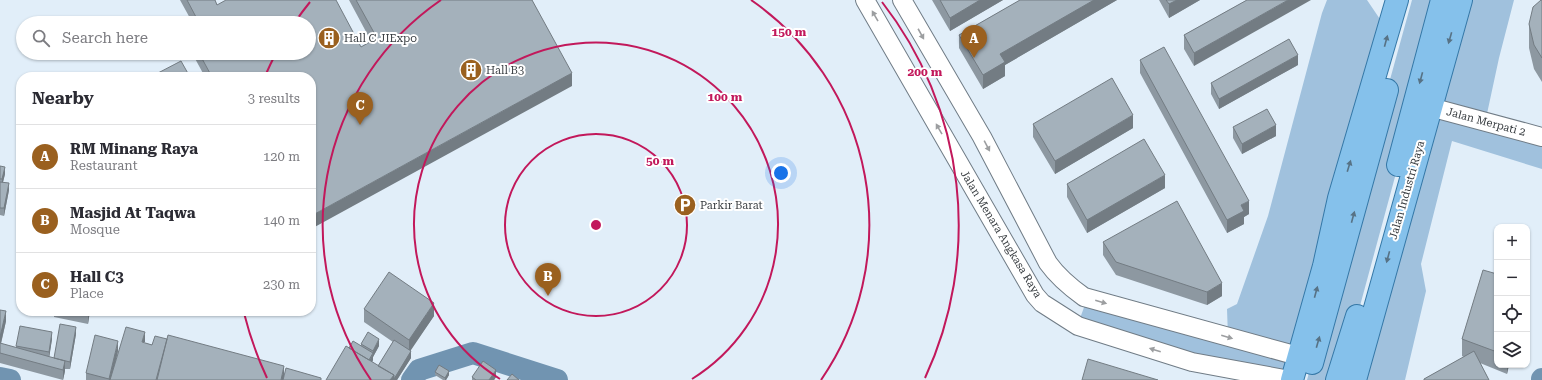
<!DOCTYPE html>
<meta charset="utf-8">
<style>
body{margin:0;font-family:"Roboto Serif",serif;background:#f2f2f3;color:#2b2b33}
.controls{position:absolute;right:12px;bottom:12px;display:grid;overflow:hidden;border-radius:8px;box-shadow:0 1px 3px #0004}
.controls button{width:36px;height:36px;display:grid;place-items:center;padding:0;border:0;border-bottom:1px solid #e1e1e2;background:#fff;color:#2b2b33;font:20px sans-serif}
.you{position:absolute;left:781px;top:173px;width:14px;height:14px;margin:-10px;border:3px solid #fff;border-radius:50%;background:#1a73e8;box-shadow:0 0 0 6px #1a73e833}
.badge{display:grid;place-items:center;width:26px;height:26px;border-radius:50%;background:#9a601f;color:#fff;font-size:13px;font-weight:700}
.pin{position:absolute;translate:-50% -33px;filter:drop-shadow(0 1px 2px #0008)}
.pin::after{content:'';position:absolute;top:21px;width:14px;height:12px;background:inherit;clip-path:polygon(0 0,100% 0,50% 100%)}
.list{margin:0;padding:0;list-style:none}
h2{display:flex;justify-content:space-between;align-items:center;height:52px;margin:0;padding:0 16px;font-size:17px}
h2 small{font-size:13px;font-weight:400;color:#7c7c81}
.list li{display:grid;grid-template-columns:26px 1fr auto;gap:12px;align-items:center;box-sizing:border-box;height:64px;padding:0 16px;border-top:1px solid #e1e1e2}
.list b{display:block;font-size:15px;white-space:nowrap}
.list p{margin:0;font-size:13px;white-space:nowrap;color:#7c7c81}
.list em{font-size:13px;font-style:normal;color:#7c7c81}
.icon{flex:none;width:22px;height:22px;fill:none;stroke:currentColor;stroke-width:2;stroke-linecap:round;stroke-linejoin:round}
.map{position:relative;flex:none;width:1542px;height:380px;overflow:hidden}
.search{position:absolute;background:#fff;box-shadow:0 1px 3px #0004;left:16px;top:16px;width:300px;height:44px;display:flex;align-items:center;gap:10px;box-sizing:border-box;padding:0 14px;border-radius:22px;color:#7c7c81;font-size:15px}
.panel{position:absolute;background:#fff;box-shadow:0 1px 3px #0004;left:16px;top:72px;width:300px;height:244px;border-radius:16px}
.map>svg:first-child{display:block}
</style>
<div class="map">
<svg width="1542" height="380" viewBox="0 0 1542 380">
<rect width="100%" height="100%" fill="#e1eef9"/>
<path fill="#a0c1dd" d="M1327,0H1367L1388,31L1292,380L1078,324L1087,299L1228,337L1227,309L1237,304L1268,216L1322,13Z
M1412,0H1443L1351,339L1337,380H1307Z
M1459,0H1514L1499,58L1485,123L1438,110L1542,147V169L1452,141L1421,264L1426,291L1405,380H1355Z"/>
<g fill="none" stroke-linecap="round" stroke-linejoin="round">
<path stroke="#7194b1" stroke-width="22" d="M0,378L10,380
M412,380L419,370L473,353L557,380
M1542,380V379"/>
<g stroke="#707c86" stroke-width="20">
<path id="minor" d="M865,0L1035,295L1042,303L1078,326L1192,362L1290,380
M902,0L982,137L1048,263C1058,277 1070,287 1084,297L1298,356
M1430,107L1542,137"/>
</g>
<g stroke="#3578a7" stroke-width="24">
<path id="major" d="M1398,165L1442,0
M1312,363L1387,90
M1292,380L1324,266L1339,198L1397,0
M1337,380L1357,316
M1355,380L1461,0"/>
</g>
<use href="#minor" stroke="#fff" stroke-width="18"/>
<use href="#major" stroke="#85c1eb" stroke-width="22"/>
</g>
<path fill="#8d98a1" d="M180,0H215L217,5L361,47L371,41L349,0H532L572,86L311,77H205L192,53H309L191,20Z
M932,0H1003L950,31Z
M1020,0H1117L1005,65V76L983,89L959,48V35Z
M1159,0H1200L1169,18Z
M1247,0L1194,66L1184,49V35Z
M1542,0V82L1534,69L1529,48V24Z
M1140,60L1249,214L1244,217V224L1227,233L1140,73Z
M1298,65L1219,109L1211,94V83Z
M1033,124L1133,128L1055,174L1033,137Z
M1233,127L1276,136L1242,154L1233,138Z
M0,166L5,174L3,182L9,190L4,216L0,215Z
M1067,184L1165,188L1087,233L1067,197Z
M1103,242L1222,296L1207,305L1116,275L1103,255Z
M1497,274V365H1509L1507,374L1480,363L1489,380H1424V379L1464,357L1462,356V339Z
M364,309L434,316L410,350L411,358L397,380L349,348L361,346V344L379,346L373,357V360L372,362L378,366L393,342L364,322Z
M0,310L6,321L1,344L16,348V346L52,339L49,357L54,358L76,334L70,369H65V371L63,380L0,363Z
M54,311H90L88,324L54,317Z
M145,343L284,376L321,380H86V373L118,351L115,365Z
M435,372L449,375L446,380H443L435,375Z
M472,377H496L494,380H472Z"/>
<path fill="#737c83" d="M980,0H1003L950,31V18Z
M1094,0H1117L1005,65V76L983,89V75L1000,54Z
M1177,0H1200L1169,18V4Z
M1288,0H1311L1194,66V53Z
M1298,55V65L1219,109V99Z
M572,73V86L311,229V216Z
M1133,115V128L1055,174V161Z
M1276,125V136L1242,154V144Z
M5,167V174L2,186V179Z
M1165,175V188L1087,233V220Z
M9,183V190L4,216V208Z
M1249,201V214L1244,217V224L1227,233V220L1241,205Z
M1222,283V296L1207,305V292Z
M1528,283V301L1527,306V288Z
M434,303V316L409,353V340Z
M6,311V321L0,347V337Z
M88,311H90L88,324Z
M76,327V334L70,369V362Z
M52,332V339L49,359V352Z
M145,332V342H142Z
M379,339V346L373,357V360L368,370V363L373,354V351Z
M118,341V351L111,380H109Z
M411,351V358L397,380H390Z
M65,361V371L63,380V370Z
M1507,365H1509L1507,374Z
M284,366V380H281Z
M496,370V377L494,380H489Z
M449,371V375L446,380H445V378Z"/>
<path fill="#a4b1bb" stroke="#737c83" d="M187,0H215L217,5L226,0H336L361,47L377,38L356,0H532L572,73L311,216V77H212L199,53H309V23H184L196,17Z
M940,0H980L950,18Z
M1020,0H1094L1000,54L1005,62L983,75L959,35Z
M1166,0H1177L1169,4Z
M1247,0H1288L1194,53L1184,35Z
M1541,0H1542V58L1534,45L1529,24L1533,7Z
M1289,39L1298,55L1219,99L1211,83Z
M1164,47L1249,201L1241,205L1244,211L1227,220L1140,60Z
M181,61L190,77H160L158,73Z
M1112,78L1133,115L1055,161L1033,124Z
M1267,109L1276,125L1242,144L1233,127Z
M1144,139L1165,175L1087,220L1067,184Z
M0,166L5,167L2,179H0Z
M0,182L9,183L4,208H0Z
M1177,201L1222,283L1207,292L1116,262L1103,242Z
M1483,270L1497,274V352L1462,339Z
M389,272L434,303L409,340L364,309Z
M0,310L6,311L0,337Z
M76,311H88V313Z
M60,324L76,327L70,362L54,358Z
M20,326L52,332L49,352L16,346Z
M126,327L145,332L142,342L152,345L155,336L167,339L156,380H110Z
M368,332L379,339L373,351L361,344Z
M95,335L118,341L109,379L86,373Z
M168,335L284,366L281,380H157Z
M394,340L411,351L394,379V375L378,366Z
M353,341L373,353L369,360L349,348Z
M0,343L65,361L63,370L0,353Z
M346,346L394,375L390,380H326Z
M1474,351L1489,380H1424V379Z
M1088,359L1158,380H1082Z
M483,361L496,370L489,380H476L472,377Z
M439,365L449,371L445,378L435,372Z
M286,368L321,378V380H283Z
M512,374L519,380H507Z"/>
<defs><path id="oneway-solid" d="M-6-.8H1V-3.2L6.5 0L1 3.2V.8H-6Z"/></defs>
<g fill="#9c9ea0">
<use href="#oneway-solid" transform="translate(875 16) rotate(-120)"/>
<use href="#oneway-solid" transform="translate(921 34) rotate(61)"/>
<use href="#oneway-solid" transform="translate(939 129) rotate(-120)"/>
<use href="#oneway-solid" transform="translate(987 146) rotate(62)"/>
<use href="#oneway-solid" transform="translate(1101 302) rotate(16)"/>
<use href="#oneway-solid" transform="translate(1227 337) rotate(16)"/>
<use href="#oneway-solid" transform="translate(1155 350) rotate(-163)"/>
</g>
<g fill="#577285">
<use href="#oneway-solid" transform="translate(1450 38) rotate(106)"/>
<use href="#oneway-solid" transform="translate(1386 41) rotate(-75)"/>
<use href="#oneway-solid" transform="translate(1421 78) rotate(105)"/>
<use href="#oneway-solid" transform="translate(1349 166) rotate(-73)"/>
<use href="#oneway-solid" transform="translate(1353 217) rotate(-75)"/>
<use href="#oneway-solid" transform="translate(1388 257) rotate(105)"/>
<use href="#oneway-solid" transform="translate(1316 292) rotate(-75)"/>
<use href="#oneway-solid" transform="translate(1318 342) rotate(-74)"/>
</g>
<g fill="none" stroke="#c2185b" stroke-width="2">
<circle cx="596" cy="225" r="91"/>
<path d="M500 379A182 182 0 1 1 692 379"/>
<path d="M371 380A273 273 0 0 1 441 0M751 0A273 273 0 0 1 821 380"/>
<path d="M267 378A363 363 0 0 1 244 313M266 74A363 363 0 0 1 275 55M295 22A363 363 0 0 1 310 2M882 2A363 363 0 0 1 925 378"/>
</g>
<defs>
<g id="building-disc" transform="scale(1.15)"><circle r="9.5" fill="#9a601f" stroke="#fff"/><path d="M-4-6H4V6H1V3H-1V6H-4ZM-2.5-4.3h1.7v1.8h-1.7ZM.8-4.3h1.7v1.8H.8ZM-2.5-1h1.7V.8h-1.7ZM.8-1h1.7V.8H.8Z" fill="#fff"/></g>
<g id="parking-disc" transform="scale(1.15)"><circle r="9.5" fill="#9a601f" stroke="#fff"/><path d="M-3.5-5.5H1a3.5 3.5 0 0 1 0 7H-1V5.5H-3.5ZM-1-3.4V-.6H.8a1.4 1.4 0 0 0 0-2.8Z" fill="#fff"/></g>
</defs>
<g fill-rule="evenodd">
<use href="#building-disc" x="329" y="38"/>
<use href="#building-disc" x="471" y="70"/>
<use href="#parking-disc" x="685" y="205"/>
</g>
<g text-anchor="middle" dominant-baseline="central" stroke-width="4" stroke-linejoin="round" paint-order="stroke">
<g font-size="11" fill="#383d41" stroke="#fff" text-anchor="start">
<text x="344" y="38">Hall C JIExpo</text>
<text x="486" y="70">Hall B3</text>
<text x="700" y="205">Parkir Barat</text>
</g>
<g font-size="11" fill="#383d41" stroke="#fff">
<text transform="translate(1486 122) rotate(15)">Jalan Merpati 2</text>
<text transform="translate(1407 190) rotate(-74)">Jalan Industri Raya</text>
<text transform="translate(1001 234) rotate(59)">Jalan Menara Angkasa Raya</text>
</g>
</g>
<circle cx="596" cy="225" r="6" fill="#c2185b" stroke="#fff" stroke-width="2"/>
<g font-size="12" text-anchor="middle" font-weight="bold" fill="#c2185b" stroke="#fff" stroke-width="4" stroke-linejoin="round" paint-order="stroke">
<text x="789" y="36">150 m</text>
<text x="925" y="76">200 m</text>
<text x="725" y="101">100 m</text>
<text x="660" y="165">50 m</text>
</g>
</svg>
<div class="controls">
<button>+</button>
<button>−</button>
<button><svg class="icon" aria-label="locate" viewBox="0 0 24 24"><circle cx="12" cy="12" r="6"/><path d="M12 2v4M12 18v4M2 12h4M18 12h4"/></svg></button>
<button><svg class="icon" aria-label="layers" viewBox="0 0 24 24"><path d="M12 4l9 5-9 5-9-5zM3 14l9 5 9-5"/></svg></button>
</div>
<div class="you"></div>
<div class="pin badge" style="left:974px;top:58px">A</div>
<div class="pin badge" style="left:548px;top:296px">B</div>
<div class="pin badge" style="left:360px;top:125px">C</div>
<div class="search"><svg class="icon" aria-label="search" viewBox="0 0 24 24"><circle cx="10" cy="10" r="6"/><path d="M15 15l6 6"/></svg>Search here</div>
<section class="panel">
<h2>Nearby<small>3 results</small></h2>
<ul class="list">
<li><span class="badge">A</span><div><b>RM Minang Raya</b><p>Restaurant</p></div><em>120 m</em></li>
<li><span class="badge">B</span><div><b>Masjid At Taqwa</b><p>Mosque</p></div><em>140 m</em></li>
<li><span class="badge">C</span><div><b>Hall C3</b><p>Place</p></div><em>230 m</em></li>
</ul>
</section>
</div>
